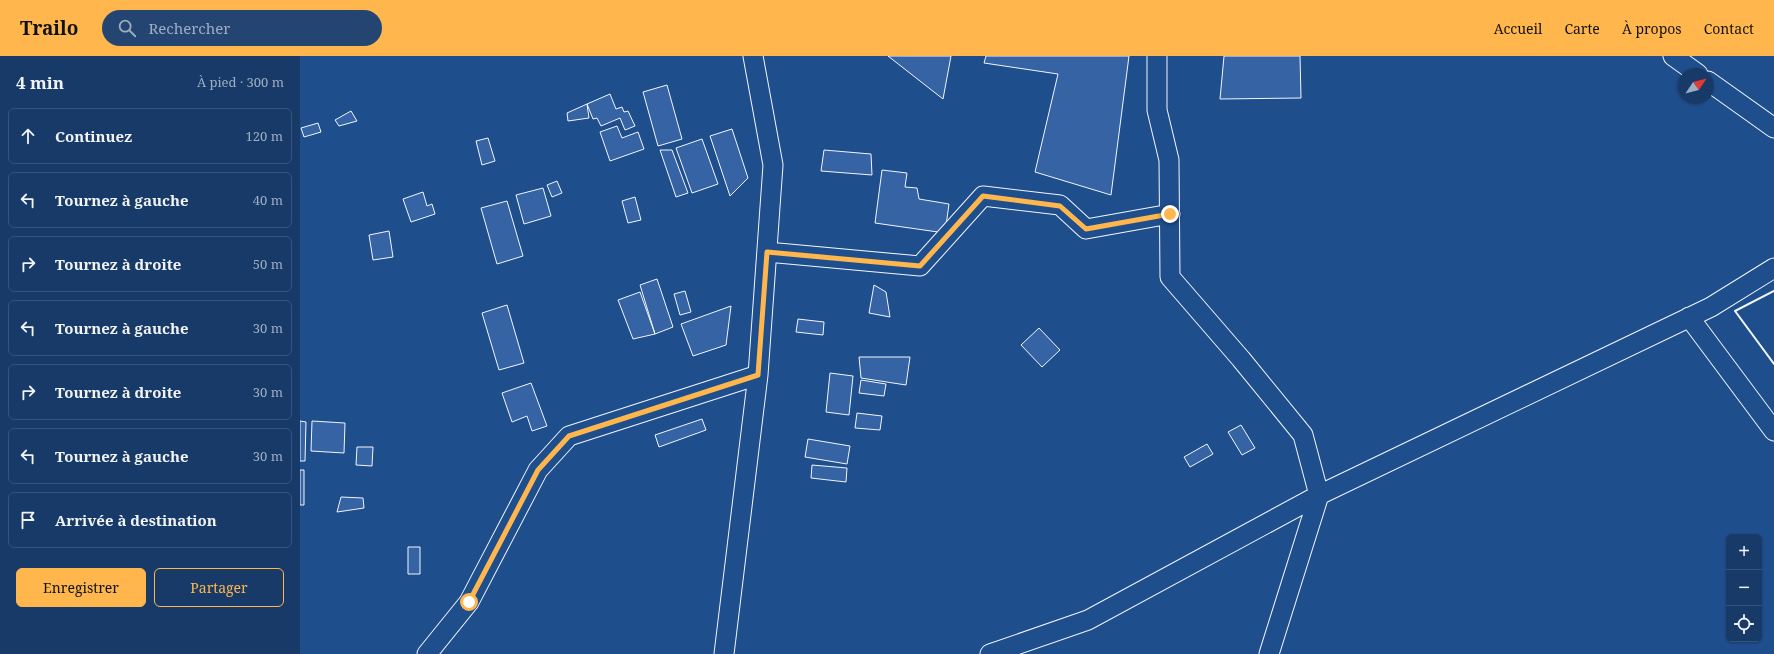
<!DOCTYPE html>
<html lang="fr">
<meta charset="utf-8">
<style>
body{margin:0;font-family:"Noto Serif",serif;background:#244571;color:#f1f3f6}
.controls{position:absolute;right:12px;bottom:12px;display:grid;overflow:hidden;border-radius:6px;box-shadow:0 1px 3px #0004}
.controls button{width:36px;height:36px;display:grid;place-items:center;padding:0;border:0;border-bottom:1px solid #36547d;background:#173a69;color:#f1f3f6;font:20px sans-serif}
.compass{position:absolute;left:1378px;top:12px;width:36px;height:36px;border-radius:50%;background:#173a69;box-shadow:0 1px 3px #0004;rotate:55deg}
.stop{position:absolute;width:12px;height:12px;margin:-9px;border:3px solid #ffb74d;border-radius:50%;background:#fff}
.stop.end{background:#ffb74d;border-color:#fff;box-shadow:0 1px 4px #0008}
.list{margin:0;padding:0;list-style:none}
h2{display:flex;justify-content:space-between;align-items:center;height:52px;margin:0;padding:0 16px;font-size:17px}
h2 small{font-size:13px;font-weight:400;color:#9eadc0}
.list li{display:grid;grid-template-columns:26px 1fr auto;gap:12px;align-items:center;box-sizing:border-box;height:56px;margin:0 8px 8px;padding:0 8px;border:1px solid #36547d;border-radius:6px}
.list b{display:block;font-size:15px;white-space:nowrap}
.list em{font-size:13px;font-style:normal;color:#9eadc0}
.actions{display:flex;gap:8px;padding:12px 16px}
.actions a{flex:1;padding:9px 0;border:1px solid #ffb74d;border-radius:6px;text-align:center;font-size:14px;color:#ffb74d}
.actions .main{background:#ffb74d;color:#111}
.icon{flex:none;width:22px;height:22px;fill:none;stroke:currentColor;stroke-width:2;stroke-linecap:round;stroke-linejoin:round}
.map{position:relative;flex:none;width:1474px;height:598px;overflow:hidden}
header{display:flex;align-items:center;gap:24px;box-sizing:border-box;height:56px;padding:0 20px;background:#ffb74d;color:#111}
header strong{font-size:19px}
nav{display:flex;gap:22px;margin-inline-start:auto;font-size:14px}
.search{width:280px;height:36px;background:#244571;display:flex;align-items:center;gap:10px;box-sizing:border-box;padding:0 14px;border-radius:22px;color:#9eadc0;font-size:15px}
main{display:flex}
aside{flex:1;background:#173a69}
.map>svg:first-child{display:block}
</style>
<header>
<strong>Trailo</strong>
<div class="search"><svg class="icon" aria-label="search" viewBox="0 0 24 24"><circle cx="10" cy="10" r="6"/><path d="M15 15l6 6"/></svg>Rechercher</div>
<nav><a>Accueil</a><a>Carte</a><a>À propos</a><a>Contact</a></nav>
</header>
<main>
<aside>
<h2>4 min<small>À pied · 300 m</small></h2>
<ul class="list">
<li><svg class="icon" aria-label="ahead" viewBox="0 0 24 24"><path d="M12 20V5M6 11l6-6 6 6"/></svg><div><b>Continuez</b></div><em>120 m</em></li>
<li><svg class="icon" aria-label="left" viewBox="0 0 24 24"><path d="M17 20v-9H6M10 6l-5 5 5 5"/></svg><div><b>Tournez à gauche</b></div><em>40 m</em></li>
<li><svg class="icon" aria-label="right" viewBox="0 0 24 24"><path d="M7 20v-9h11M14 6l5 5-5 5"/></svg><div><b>Tournez à droite</b></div><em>50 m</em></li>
<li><svg class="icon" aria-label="left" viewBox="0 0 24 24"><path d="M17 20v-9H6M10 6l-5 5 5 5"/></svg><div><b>Tournez à gauche</b></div><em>30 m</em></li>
<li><svg class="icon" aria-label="right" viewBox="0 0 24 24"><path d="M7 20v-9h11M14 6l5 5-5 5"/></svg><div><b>Tournez à droite</b></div><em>30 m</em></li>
<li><svg class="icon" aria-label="left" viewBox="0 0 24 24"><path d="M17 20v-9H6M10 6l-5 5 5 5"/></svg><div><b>Tournez à gauche</b></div><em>30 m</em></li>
<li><svg class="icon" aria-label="arrive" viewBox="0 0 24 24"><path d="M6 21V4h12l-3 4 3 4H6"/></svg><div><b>Arrivée à destination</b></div></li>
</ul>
<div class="actions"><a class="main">Enregistrer</a><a>Partager</a></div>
</aside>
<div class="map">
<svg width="1474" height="598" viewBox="0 0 1474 598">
<rect width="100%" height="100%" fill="#1f4e8c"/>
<path fill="#3563a3" stroke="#f2f6ff" d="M588,0H651L643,43Z
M686,0H829L811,139L735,116L758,18L684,7Z
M924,0H1000L1001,42L920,43Z
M367,29L382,83L358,90L343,36Z
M310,38L316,53L322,51L324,56L328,55L335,70L325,74L320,62L301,70L297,62L293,63L287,48Z
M287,48L289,62L268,65L267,57Z
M51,55L57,65L39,70L35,64Z
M18,67L21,76L4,81L1,72Z
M317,70L322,82L338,76L344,93L310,105L300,76Z
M432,73L448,122L430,140L410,80Z
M188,82L195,105L182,109L176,85Z
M402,83L418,128L392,137L376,92Z
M360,94H372L388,137L376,141Z
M524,94L571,98L572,119L521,115Z
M582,114L607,117L605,131L617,132L619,143L649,148L645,177L575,167Z
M257,125L262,137L252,141L247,129Z
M243,132L251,160L224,168L216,139Z
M123,136L127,150L132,148L135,158L111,166L103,143Z
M335,141L341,164L328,167L322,145Z
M207,145L223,200L197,208L181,152Z
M89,175L93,201L73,204L69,179Z
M357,223L373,271L355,278L340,229Z
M574,229L586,236L590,261L569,257Z
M385,235L391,256L380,259L374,238Z
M340,236L355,278L333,283L318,244Z
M207,249L224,307L199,314L182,257Z
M431,250L426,289L393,300L381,268Z
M498,263L524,266L523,279L496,276Z
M739,272L760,294L742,311L721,289Z
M559,301H610L606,329L561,322Z
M530,317L553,320L549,359L526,356Z
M561,324L586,328L584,340L559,337Z
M231,327L247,370L232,375L227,360L212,366L202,337Z
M557,357L582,360L580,374L555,372Z
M402,363L406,374L359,391L355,379Z
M0,365L6,366L5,405H0Z
M12,365L45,367L44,397L11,395Z
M941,369L955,392L942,399L928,376Z
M508,383L550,390L547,408L505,401Z
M907,388L913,398L890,411L884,401Z
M57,391H73L72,410L56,409Z
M512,409L547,412L546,426L511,422Z
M0,414H4V449H0Z
M41,441L63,442L64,452L37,456Z
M108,491H120V518H108Z"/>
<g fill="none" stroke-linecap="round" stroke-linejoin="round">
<g stroke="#f2f6ff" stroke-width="21">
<path id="minor" d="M857,0V54L869,104L870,221L941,303L1003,379L1019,439L969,598
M1373,0L1398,18
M1408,25L1474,72
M467,196L620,210L683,140L760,149L786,173L870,158
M1389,261L1474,375
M127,598L169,546L238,414L269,380L458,319
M424,598L458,319L473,109L453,0
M690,598L788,564L1019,439L1411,251L1474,212"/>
</g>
<use href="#minor" stroke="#1f4e8c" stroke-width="19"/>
<path stroke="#f2f6ff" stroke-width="2" d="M1474,235L1435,255L1474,308"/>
</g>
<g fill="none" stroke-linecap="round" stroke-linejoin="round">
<path stroke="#ffb74d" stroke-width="5" d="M169,546L238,414L269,380L458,319L467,196L620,210L683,140L760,150L786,173L870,158"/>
</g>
</svg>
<div class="controls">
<button>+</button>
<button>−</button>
<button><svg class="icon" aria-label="locate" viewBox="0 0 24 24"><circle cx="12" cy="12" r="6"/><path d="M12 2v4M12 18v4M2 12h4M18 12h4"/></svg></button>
</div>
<svg class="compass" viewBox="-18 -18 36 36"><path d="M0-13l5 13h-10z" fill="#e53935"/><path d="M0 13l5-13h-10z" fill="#9eadc0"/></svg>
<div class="stop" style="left:169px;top:546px"></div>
<div class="stop end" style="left:870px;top:158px"></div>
</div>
</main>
